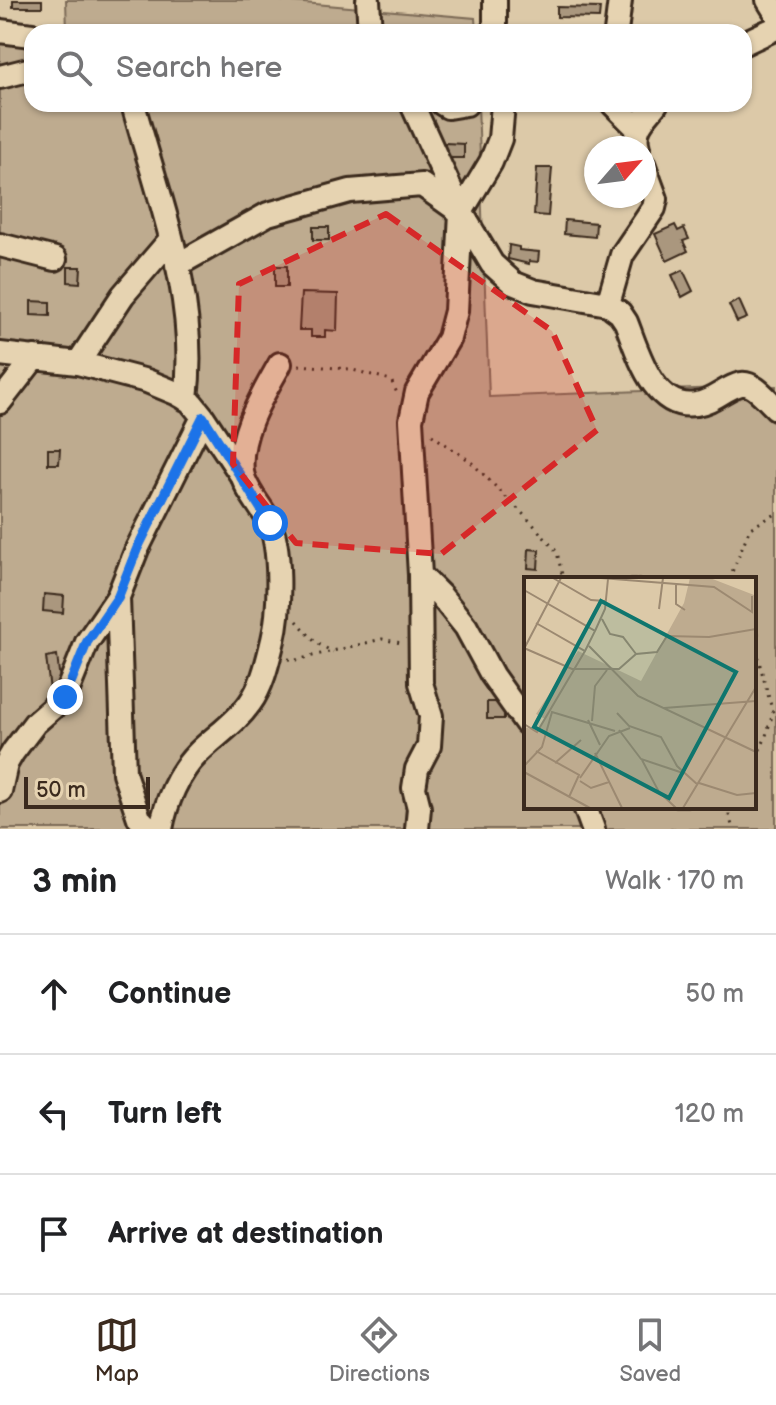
<!DOCTYPE html>
<meta charset="utf-8">
<style>
body{margin:0;font-family:"Balsamiq Sans",sans-serif;background:#f2f2f2;color:#202124}
.compass{position:absolute;left:584px;top:136px;width:72px;height:72px;border-radius:50%;background:#fff;box-shadow:0 2px 6px #0004;rotate:62deg}
.scale{position:absolute;left:24px;bottom:20px;width:126px;box-sizing:border-box;padding-left:8px;border:4px solid #3b2a1e;border-top:0;font-size:22px;line-height:28px;white-space:nowrap;color:#3b2a1e;-webkit-text-stroke:6px #e6d3b1;paint-order:stroke}
.stop{position:absolute;width:24px;height:24px;margin:-18px;border:6px solid #1a73e8;border-radius:50%;background:#fff}
.stop.end{background:#1a73e8;border-color:#fff;box-shadow:0 2px 8px #0008}
.list{margin:0;padding:0;list-style:none}
h2{display:flex;justify-content:space-between;align-items:center;height:104px;margin:0;padding:0 32px;font-size:34px}
h2 small{font-size:26px;font-weight:400;color:#757577}
.list li{display:grid;grid-template-columns:52px 1fr auto;gap:24px;align-items:center;box-sizing:border-box;height:120px;padding:0 32px;border-top:2px solid #e0e0e0}
.list b{display:block;font-size:30px;white-space:nowrap}
.list em{font-size:26px;font-style:normal;color:#757577}
.icon{flex:none;width:44px;height:44px;fill:none;stroke:currentColor;stroke-width:2;stroke-linecap:round;stroke-linejoin:round}
.map{position:relative;flex:none;width:776px;height:829px;overflow:hidden}
.search{position:absolute;background:#fff;box-shadow:0 2px 6px #0004;left:24px;right:24px;top:24px;height:88px;display:flex;align-items:center;gap:20px;box-sizing:border-box;padding:0 28px;border-radius:24px;color:#757577;font-size:30px}
.sheet{height:464px;background:#fff}
nav{display:flex;justify-content:space-around;align-items:center;box-sizing:border-box;height:112px;border-top:2px solid #e0e0e0;background:#fff;font-size:22px;color:#757577}
nav a{display:grid;justify-items:center;gap:4px}
nav .on{color:#3b2a1e}
.map>svg:first-child{display:block}
</style>
<div class="map">
<svg width="776" height="829" viewBox="0 0 776 829">
<rect width="100%" height="100%" fill="#dcc9a8"/>
<filter id="ink" filterUnits="userSpaceOnUse"><feTurbulence type="fractalNoise" baseFrequency=".0125" numOctaves="2"/><feDisplacementMap in="SourceGraphic" scale="16" xChannelSelector="R" yChannelSelector="G"/><feConvolveMatrix kernelMatrix="1 2 1 2 8 2 1 2 1" color-interpolation-filters="sRGB"/></filter>
<g filter="url(#ink)">
<path fill="#beab8f" stroke="#7c6a56" stroke-width="2" fill-rule="evenodd" d="M66,0H269L475,18L476,32H32V104H478L489,397L776,386V829H0V30L67,31ZM526,579H754V807H526Z"/>
<path fill="#aa977e" stroke="#3b2a1e" stroke-width="2" d="M13,0H42V7H13Z
M557,7L600,8L599,18L557,17Z
M445,143L464,144V158H444Z
M537,168H552L548,216L534,215Z
M565,220L596,223L595,237L564,234Z
M675,225L678,231L684,228L689,239L683,241L688,251L667,261L655,234Z
M313,227H329V240H313Z
M509,245L519,247V250L539,252L538,262L529,261V264L508,259Z
M275,266H287V287H275Z
M68,267H81L80,283L68,282Z
M683,270L693,291L682,297L672,275Z
M301,293L338,294L337,331L325,330V337H311V330H299Z
M739,300L747,318L737,322L729,305Z
M31,301L50,302V316L31,315Z
M48,449H60L59,464H48Z
M529,549L539,550L538,569L528,568Z
M44,594L64,596L63,613L43,611Z
M57,655L61,690L50,691L46,657Z
M487,702H504V719H487Z"/>
<g fill="none" stroke-linecap="round" stroke-linejoin="round">
<g stroke="#3b2a1e" stroke-width="28">
<path id="minor" d="M368,0L370,32
M768,0L776,13
M0,31L32,35
M495,32V0
M616,32L620,0
M744,43L776,28
M0,77L32,69
M133,104C159,200 199,298 186,399
M412,104L461,212L492,264L513,283L533,291L608,304L620,313L626,322C638,352 653,411 696,404C713,402 726,387 741,384C754,382 767,400 776,408
M443,104L448,107L466,104
M613,104L637,128
M638,148C632,128 645,118 656,104
M0,245L55,259
M177,265L268,214L350,191L422,185L460,212
M608,304L622,255L654,208L656,199L644,166
M0,354L78,363L147,381L176,393L190,401L203,417L242,476
M78,363L123,295L171,239
M0,402L35,357
M420,575L441,596L466,627L492,675L526,723
M0,791L6,764L13,752L35,723L65,697L87,642L118,597
M585,807L593,829
M149,829L139,818L124,773L118,597L137,549L203,417
M161,829C166,802 178,773 198,753C215,736 236,723 250,703C263,685 268,660 273,640C280,612 282,545 268,520C261,506 244,488 242,472C238,434 262,396 280,364
M417,829L419,808L414,788L417,769L429,746L431,716L421,683L420,575L411,420L417,392L449,338L456,311L461,212L491,162L500,139L503,104"/>
</g>
<path stroke="#3b2a1e" stroke-width="3" stroke-dasharray="2 6" stroke-linecap="butt" d="M299,365L349,369L391,380L397,393
M432,435L470,461L530,521L557,552L563,579
M732,579V572L750,528L776,514
M297,621L315,642L333,652
M754,627L758,629L757,654L773,713L765,739L754,762
M288,659L296,660L382,639L401,643
M731,807L729,815L733,829"/>
<use href="#minor" stroke="#e6d3b1" stroke-width="22"/>
</g>
</g>
<g fill="none" stroke-linecap="round" stroke-linejoin="round" filter="url(#ink)">
<path stroke="#1a73e8" stroke-width="10" d="M65,697L87,642L118,597L137,549L203,417L270,523"/>
</g>
<path fill="#d62828" fill-opacity="0.2" stroke="#d62828" stroke-width="6" stroke-dasharray="16 10" stroke-linejoin="round" d="M386,214L552,331L597,430L441,554L296,543L233,464L239,284Z"/>
<g transform="translate(524 577)">
<rect width="232" height="232" fill="#dcc9a8"/>
<path d="M166,1H186L230,18L232,231H0V150L14,154L21,142L12,137L54,74L117,104L160,26Z" fill="#beab8f"/>
<path fill="none" stroke="#9c8971" stroke-width="2" d="M29,1L67,23L81,24M77,1L190,10L228,35V19M152,7V27L161,33M0,13L71,54L61,74L12,46M135,32L139,1M78,42L86,57L99,60L112,77M71,54L81,32L84,2M65,69L114,119L232,175M1,70L37,1M0,71L48,92H95L112,77L133,75L143,59L185,60L232,52M140,131L232,124M93,136L105,149L137,160L153,189L174,208M64,143L76,168M68,144L71,109L83,93M0,147L13,155L61,74M95,153L117,182L159,196M12,174L55,198L45,220M71,176L98,231M118,183L135,215L152,231M31,186L57,163M0,189L18,170L28,135L91,154M0,195L66,231M56,201L85,159L106,151M56,204L67,211L85,205M175,206L213,218L232,216M159,231L232,110"/>
<path fill="#0f766e" fill-opacity="0.15" stroke="#0f766e" stroke-width="4" d="M77,24L212,95L145,221L10,150Z"/>
<rect width="232" height="232" fill="none" stroke="#3b2a1e" stroke-width="4"/>
</g>
</svg>
<svg class="compass" viewBox="-18 -18 36 36"><path d="M0-13l5 13h-10z" fill="#e53935"/><path d="M0 13l5-13h-10z" fill="#757577"/></svg>
<div class="scale">50 m</div>
<div class="stop" style="left:270px;top:523px"></div>
<div class="stop end" style="left:65px;top:697px"></div>
<div class="search"><svg class="icon" aria-label="search" viewBox="0 0 24 24"><circle cx="10" cy="10" r="6"/><path d="M15 15l6 6"/></svg>Search here</div>
</div>
<section class="sheet">
<h2>3 min<small>Walk · 170 m</small></h2>
<ul class="list">
<li><svg class="icon" aria-label="ahead" viewBox="0 0 24 24"><path d="M12 20V5M6 11l6-6 6 6"/></svg><div><b>Continue</b></div><em>50 m</em></li>
<li><svg class="icon" aria-label="left" viewBox="0 0 24 24"><path d="M17 20v-9H6M10 6l-5 5 5 5"/></svg><div><b>Turn left</b></div><em>120 m</em></li>
<li><svg class="icon" aria-label="arrive" viewBox="0 0 24 24"><path d="M6 21V4h12l-3 4 3 4H6"/></svg><div><b>Arrive at destination</b></div></li>
</ul>
</section>
<nav>
<a class="on"><svg class="icon" aria-label="map" viewBox="0 0 24 24"><path d="M3 6l6-2 6 2 6-2v14l-6 2-6-2-6 2zM9 4v14M15 6v14"/></svg>Map</a>
<a><svg class="icon" aria-label="directions" viewBox="0 0 24 24"><path d="M12 3l9 9-9 9-9-9zM9 14v-3h6M13 9l2 2-2 2"/></svg>Directions</a>
<a><svg class="icon" aria-label="saved" viewBox="0 0 24 24"><path d="M7 4h10v16l-5-4-5 4z"/></svg>Saved</a>
</nav>
